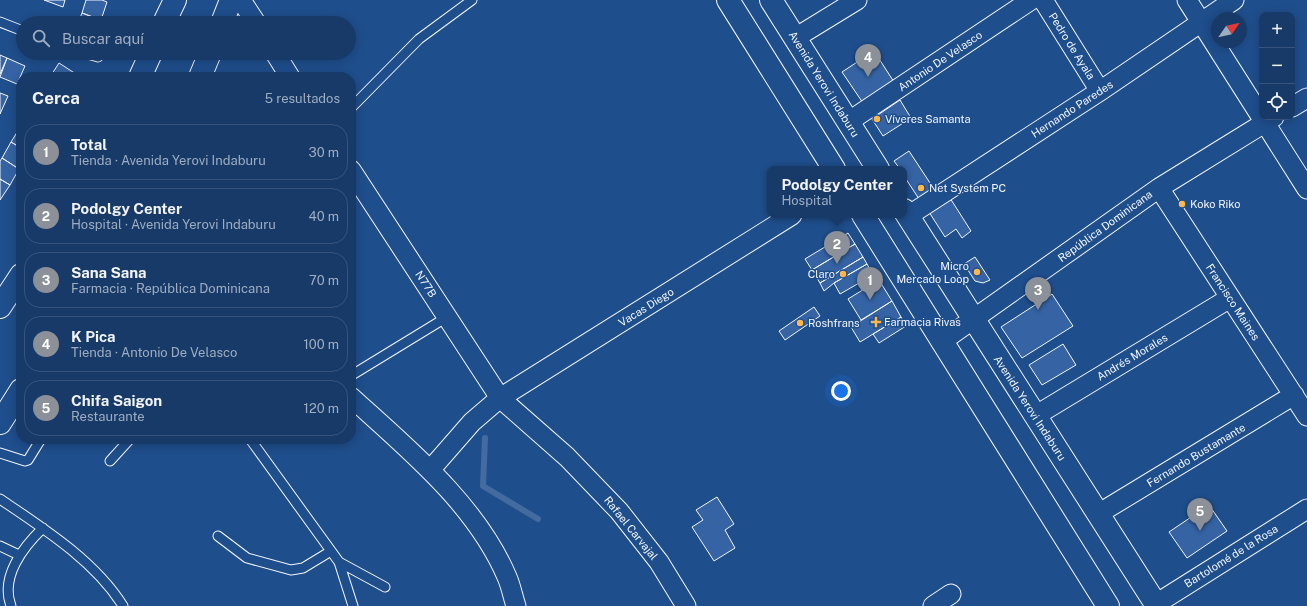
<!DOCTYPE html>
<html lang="es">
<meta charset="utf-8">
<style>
body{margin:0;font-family:"Public Sans",sans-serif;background:#244571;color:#f1f3f6}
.controls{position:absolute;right:12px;top:12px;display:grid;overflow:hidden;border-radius:8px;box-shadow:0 2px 10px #0003}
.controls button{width:36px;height:36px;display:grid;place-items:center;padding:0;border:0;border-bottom:1px solid #36547d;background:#173a69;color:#f1f3f6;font:20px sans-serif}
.compass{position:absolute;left:1211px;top:12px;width:36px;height:36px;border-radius:50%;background:#173a69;box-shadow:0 2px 10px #0003;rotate:56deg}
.you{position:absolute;left:841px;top:391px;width:14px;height:14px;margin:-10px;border:3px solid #fff;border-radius:50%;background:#1a73e8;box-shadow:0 0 0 6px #1a73e833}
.badge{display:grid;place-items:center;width:26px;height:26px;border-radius:50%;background:#8c9099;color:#fff;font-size:13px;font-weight:700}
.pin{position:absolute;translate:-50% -33px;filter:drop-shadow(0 1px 2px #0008)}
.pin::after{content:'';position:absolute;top:21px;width:14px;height:12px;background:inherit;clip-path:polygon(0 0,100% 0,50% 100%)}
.popup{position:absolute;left:767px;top:166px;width:140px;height:52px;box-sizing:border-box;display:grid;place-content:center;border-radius:8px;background:#173a69;filter:drop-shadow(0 1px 3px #0005);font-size:13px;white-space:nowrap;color:#9eadc0}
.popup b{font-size:15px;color:#f1f3f6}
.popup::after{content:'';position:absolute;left:50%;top:100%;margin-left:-8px;border:8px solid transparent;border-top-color:#173a69}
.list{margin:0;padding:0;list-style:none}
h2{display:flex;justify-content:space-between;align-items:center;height:52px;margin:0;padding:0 16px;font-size:17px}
h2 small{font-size:13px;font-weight:400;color:#9eadc0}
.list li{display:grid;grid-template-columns:26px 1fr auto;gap:12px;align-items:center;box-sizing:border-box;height:56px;margin:0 8px 8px;padding:0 8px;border:1px solid #36547d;border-radius:16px}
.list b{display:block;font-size:15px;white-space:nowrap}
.list p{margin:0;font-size:13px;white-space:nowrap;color:#9eadc0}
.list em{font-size:13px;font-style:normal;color:#9eadc0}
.icon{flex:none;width:22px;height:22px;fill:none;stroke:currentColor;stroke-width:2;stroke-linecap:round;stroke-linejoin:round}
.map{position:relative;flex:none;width:1307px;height:606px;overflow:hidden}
.search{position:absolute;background:#173a69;box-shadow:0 2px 10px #0003;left:16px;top:16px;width:340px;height:44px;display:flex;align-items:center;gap:10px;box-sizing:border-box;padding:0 14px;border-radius:22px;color:#9eadc0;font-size:15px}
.panel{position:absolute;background:#173a69;box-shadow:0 2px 10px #0003;left:16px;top:72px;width:340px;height:372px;border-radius:16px}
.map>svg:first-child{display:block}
</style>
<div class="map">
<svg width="1307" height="606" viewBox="0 0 1307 606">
<rect width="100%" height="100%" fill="#1f4e8c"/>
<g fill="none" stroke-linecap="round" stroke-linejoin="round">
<path stroke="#446ba0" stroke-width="6" d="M485,438L483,486L538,519"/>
</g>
<path fill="#3563a3" stroke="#f2f6ff" d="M44,0H65L63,7Z
M86,0H102L107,2L101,20L82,13Z
M82,13L101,20L100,23H78Z
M874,51L894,82L863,103L842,72Z
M0,55L7,58L0,74Z
M7,58L25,66L17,84L0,77Z
M59,63L76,74L74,77H50Z
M0,93L8,96L0,114Z
M900,100L911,118L883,136L872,119Z
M21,126V148L11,142Z
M11,142L21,148V166L19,169L2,158Z
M909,151L934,189L919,199L904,176V169H900L894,161Z
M2,158L19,169L10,185L0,179V161Z
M0,179L10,185L0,200Z
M950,198L971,231L962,238L956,229L945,237L929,212Z
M848,233L855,244L812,270L805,259Z
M855,244L863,257L820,283L812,270Z
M863,257L867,264L834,283L824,291L820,283Z
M975,257L990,280L983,283L975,281L964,264Z
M867,264L873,275L840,294L834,283Z
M879,280L892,301L861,320L848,299Z
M1052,294L1073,326L1022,358L1001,327Z
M892,301L901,317L860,342L851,327Z
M814,307L820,316L785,340L779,331Z
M901,317L906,326L879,343L873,334Z
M1063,344L1076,365L1042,385L1029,365Z
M717,497L734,524L725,530L735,548L714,561L692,527L703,520L696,510Z
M1209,505L1227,531L1187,558L1169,532Z"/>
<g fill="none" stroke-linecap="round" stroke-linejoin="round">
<g stroke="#f2f6ff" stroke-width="11">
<path id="service" d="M0,22L23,31
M84,53L98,57
M351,108L419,39L472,0
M352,375L447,317
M250,439L339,562L353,606
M0,453L25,461L28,460L41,439
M110,461L130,439
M0,499C43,528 95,561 123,606
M218,536L247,558L291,570L303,568L331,551
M0,546L19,555
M339,562L385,587
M11,606C0,577 23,547 43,528"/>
</g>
<g stroke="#f2f6ff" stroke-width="21">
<path id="minor" d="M241,0L256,23
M1043,0L1100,91
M1187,0L1307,189
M795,38L857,0
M275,53L290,77
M1292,107L1307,98
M848,122L1031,0
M351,170L500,398L567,457L619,511L659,562L686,606
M1159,188L1307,416
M908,216L1100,91L1234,0
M941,342L1159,188L1274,117
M351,397C408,449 476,504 507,577C511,586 513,597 516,606
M1035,416L1230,298
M431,469L472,422L500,398L792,215
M1098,514L1294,395
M1156,604L1307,509
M933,606L951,594"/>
</g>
<g stroke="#f2f6ff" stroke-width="24">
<path id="tertiary" d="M728,0L834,169
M771,0L878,169
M904,210L1157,606
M863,215L1108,606"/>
</g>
<g stroke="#f2f6ff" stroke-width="24">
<path id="primary" d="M164,23L175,0
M222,23L231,0
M140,77L151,53
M200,77L210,53
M0,307L21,275
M0,423L21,390"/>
</g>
<use href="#service" stroke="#1f4e8c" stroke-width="9"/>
<use href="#minor" stroke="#1f4e8c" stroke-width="19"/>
<use href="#tertiary" stroke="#1f4e8c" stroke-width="22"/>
<use href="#primary" stroke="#1f4e8c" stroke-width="22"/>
</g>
<g fill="#ffb74d" stroke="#1f4e8c" stroke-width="1.5">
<circle cx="877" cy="119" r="4"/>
<circle cx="921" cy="188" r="4"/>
<circle cx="1182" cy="204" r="4"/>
<circle cx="977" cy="272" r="4"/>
<circle cx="843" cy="274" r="4"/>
<path d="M874 316h4v4h4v4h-4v4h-4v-4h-4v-4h4z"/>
<circle cx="800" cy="323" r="4"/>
</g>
<g text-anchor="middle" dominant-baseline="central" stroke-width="3" stroke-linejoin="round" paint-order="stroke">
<g font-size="11" fill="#f2f6ff" stroke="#1f4e8c">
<text transform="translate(1072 46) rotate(58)">Pedro de Ayala</text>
<text transform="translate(940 61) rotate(-34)">Antonio De Velasco</text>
<text transform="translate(824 84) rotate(58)">Avenida Yerovi Indaburu</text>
<text transform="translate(1072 109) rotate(-33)">Hernando Paredes</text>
<text transform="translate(1105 226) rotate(-36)">República Dominicana</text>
<text transform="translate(426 284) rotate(57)">N77B</text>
<text transform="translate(1233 302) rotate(57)">Francisco Maines</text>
<text transform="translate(646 307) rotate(-32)">Vacas Diego</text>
<text transform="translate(1132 357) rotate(-31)">Andrés Morales</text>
<text transform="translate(1030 408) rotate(57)">Avenida Yerovi Indaburu</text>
<text transform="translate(1196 455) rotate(-31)">Fernando Bustamante</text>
<text transform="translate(631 528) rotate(51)">Rafael Carvajal</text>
<text transform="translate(1231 556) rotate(-32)">Bartolomé de la Rosa</text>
</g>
<g font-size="11" fill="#f2f6ff" stroke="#1f4e8c" text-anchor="start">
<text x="885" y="119">Víveres Samanta</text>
<text x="929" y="188">Net System PC</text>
<text x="1190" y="204">Koko Riko</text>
<text x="969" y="266" text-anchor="end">Micro<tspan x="969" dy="13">Mercado Loop</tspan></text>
<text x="835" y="274" text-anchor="end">Claro</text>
<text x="884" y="322">Farmacia Rivas</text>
<text x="808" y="323">Roshfrans</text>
</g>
</g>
</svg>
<div class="controls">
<button>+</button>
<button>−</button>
<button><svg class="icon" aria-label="locate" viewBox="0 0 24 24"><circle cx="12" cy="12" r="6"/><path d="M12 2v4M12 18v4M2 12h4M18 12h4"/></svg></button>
</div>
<svg class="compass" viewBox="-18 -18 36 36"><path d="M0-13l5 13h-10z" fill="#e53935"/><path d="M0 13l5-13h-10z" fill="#9eadc0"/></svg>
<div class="you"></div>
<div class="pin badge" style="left:870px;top:300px">1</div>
<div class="pin badge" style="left:837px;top:264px">2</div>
<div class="popup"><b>Podolgy Center</b>Hospital</div>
<div class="pin badge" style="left:1038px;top:310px">3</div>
<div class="pin badge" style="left:868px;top:77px">4</div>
<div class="pin badge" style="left:1200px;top:531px">5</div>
<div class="search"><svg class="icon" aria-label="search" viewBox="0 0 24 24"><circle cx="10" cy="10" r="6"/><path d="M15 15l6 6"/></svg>Buscar aquí</div>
<section class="panel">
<h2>Cerca<small>5 resultados</small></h2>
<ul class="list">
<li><span class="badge">1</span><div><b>Total</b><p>Tienda · Avenida Yerovi Indaburu</p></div><em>30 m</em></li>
<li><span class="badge">2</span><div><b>Podolgy Center</b><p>Hospital · Avenida Yerovi Indaburu</p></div><em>40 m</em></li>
<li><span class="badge">3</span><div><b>Sana Sana</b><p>Farmacia · República Dominicana</p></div><em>70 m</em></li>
<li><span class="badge">4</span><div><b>K Pica</b><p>Tienda · Antonio De Velasco</p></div><em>100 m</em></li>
<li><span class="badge">5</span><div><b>Chifa Saigon</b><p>Restaurante</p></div><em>120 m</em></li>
</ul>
</section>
</div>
